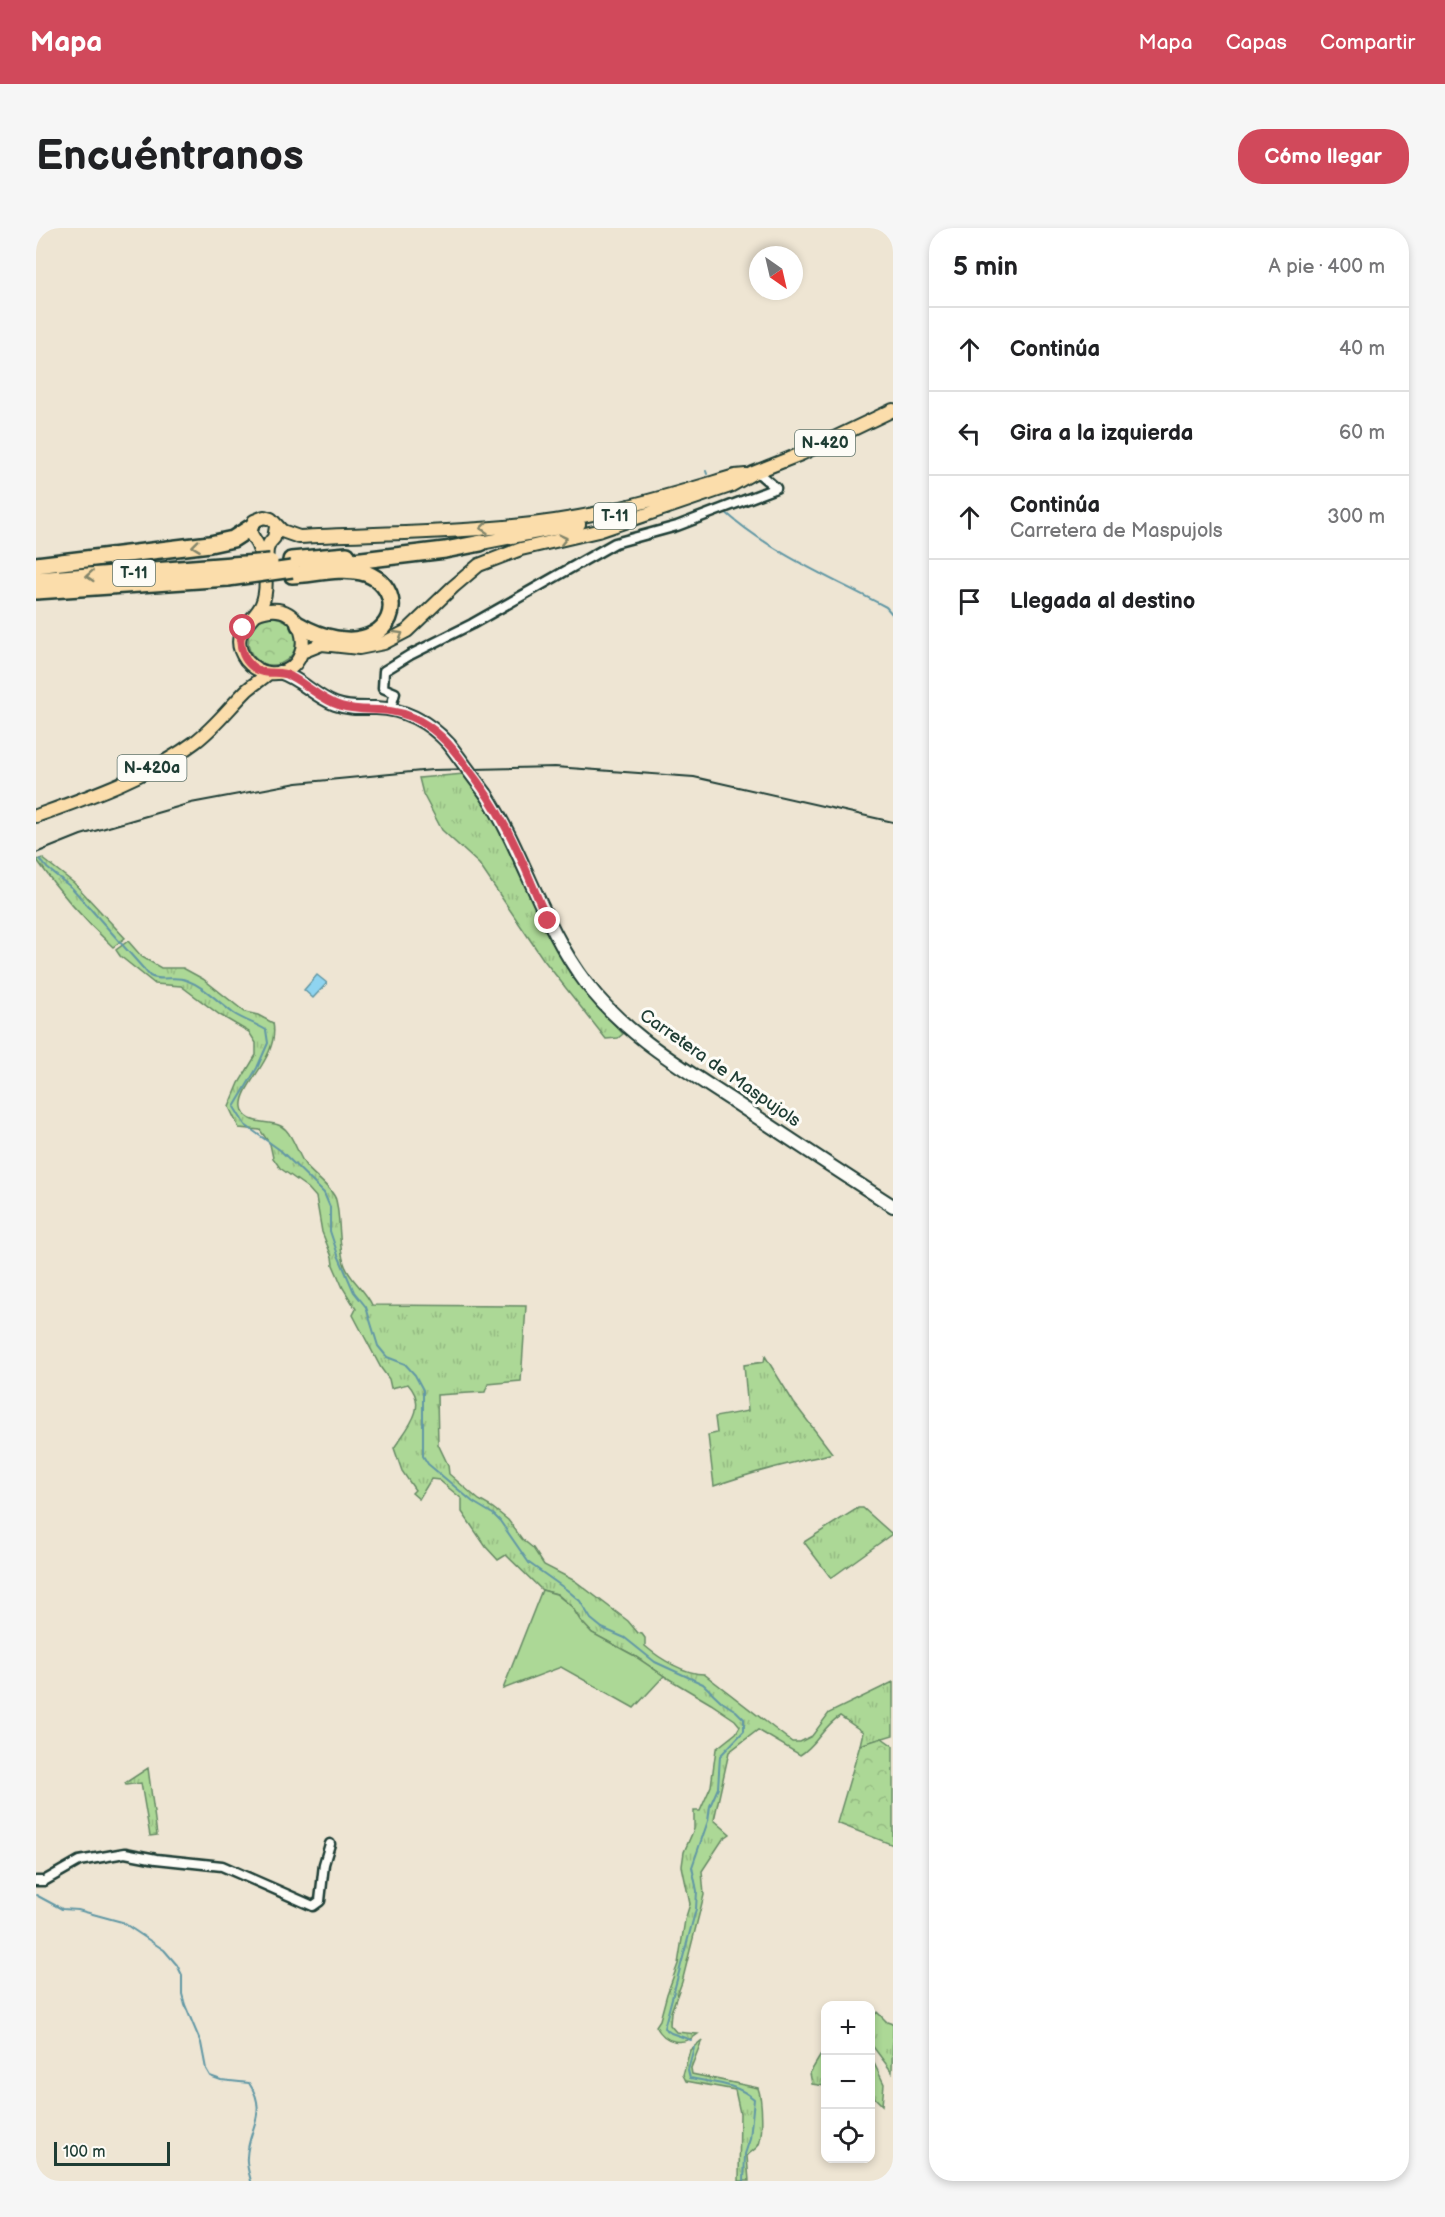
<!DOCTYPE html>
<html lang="es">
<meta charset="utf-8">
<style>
body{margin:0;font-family:"Balsamiq Sans",sans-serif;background:#f6f6f6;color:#202124}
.controls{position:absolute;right:18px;bottom:18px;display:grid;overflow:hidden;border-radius:12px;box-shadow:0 3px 9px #0003}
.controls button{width:54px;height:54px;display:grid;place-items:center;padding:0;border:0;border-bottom:2px solid #e0e0e0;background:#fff;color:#202124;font:30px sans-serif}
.compass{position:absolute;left:713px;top:18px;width:54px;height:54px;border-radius:50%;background:#fff;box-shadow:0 3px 9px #0003;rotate:146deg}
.scale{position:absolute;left:18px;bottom:15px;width:116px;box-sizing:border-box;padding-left:6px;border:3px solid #1f3d34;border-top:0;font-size:16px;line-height:21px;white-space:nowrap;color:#1f3d34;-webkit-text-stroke:4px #fdfcf7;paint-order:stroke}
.stop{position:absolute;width:18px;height:18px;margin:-14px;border:4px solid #d1495b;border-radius:50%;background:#fff}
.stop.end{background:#d1495b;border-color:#fff;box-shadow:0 2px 6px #0008}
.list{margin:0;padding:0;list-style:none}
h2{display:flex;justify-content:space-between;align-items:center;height:78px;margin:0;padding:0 24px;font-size:26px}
h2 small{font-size:20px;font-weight:400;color:#757577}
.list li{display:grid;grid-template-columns:39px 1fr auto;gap:18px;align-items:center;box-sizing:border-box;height:84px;padding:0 24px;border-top:2px solid #e0e0e0}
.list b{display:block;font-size:22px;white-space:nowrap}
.list p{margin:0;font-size:20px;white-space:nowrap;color:#757577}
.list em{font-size:20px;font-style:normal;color:#757577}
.icon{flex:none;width:33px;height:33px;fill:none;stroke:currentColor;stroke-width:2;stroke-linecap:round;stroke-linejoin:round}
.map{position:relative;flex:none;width:857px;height:1953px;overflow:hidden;border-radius:24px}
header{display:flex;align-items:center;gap:36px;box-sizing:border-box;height:84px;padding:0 30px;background:#d1495b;color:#fff}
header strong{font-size:28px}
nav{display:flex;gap:33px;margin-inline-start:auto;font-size:21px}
.intro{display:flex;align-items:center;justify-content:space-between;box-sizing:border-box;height:144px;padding:0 36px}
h1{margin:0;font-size:42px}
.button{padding:15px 27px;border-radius:24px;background:#d1495b;color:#fff;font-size:21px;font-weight:700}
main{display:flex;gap:36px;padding:0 36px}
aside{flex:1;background:#fff;border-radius:24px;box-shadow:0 3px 9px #0003}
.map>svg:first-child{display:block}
</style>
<header>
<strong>Mapa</strong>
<nav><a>Mapa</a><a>Capas</a><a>Compartir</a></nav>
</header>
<div class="intro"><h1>Encuéntranos</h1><a class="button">Cómo llegar</a></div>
<main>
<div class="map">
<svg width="857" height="1953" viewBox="0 0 857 1953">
<defs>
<pattern id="grass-tufts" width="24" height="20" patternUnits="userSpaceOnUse" patternTransform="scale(1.5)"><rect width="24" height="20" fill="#acd896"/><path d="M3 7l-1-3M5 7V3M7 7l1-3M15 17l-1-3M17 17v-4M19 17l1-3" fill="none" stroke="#94ba82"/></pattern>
<pattern id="forest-crowns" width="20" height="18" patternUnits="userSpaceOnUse" patternTransform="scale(1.5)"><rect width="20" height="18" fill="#acd896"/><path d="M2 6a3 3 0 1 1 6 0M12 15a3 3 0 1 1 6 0" fill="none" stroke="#94ba82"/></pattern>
</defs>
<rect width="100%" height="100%" fill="#eee5d3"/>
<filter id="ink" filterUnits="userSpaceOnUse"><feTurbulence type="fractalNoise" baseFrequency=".0167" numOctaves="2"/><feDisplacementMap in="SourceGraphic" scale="12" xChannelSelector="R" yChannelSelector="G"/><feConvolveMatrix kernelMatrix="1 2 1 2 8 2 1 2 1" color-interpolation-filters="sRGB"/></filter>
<g filter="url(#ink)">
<path fill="url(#grass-tufts)" stroke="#668a65" stroke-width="1.5" d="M428,546C442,564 455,583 466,603C486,641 499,682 520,720C538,752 563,779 587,806L582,810L570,811L507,731L443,636L406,602L387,566L383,550Z
M6,630L38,655L89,710L77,719C49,693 23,664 1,632Z
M92,713L106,729L125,740H147L167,751L209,784L222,787L237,795C244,829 203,858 206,879C209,901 239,889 250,902C259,912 262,927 270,938C277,947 298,962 300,972C305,993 302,1015 308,1035C313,1052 329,1061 336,1077L490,1078L485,1153L452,1156L449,1164L401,1167L402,1216L412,1237L413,1246L443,1272L457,1280L472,1292L486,1311L497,1320L508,1337L539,1353L592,1393L602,1405L606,1406L609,1410V1418C624,1431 649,1446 668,1446L756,1514H764L776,1508L793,1485L857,1454V1507L824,1517L827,1504L804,1488C787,1498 781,1517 764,1527L722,1502L693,1524L678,1592L694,1606L687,1611L666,1643L668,1667L646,1754L635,1784L634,1797L640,1804L662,1806C647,1818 629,1816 620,1798L624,1792L631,1766L642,1736L649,1692L654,1676L646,1638L648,1624L658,1601V1583H664L675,1558L680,1521L700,1505L704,1498L699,1492L675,1476L628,1448L597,1427L556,1405L544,1392L536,1379L521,1366L506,1362L470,1327L462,1332L450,1319L426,1284V1271L403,1252L395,1251L383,1271L376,1265L379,1262L366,1243L358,1220C371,1200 393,1179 372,1156L355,1160L353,1151L345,1140L317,1087L320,1081L307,1060L297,1037L296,1029L286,1004L280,969L272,960L244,940L237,930L234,916L224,902L203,900L193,879L203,855L220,827V815L213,804L184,787L145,758L119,756L84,728L80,722Z
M729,1128L758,1175L796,1225C785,1229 775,1230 764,1233C735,1240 706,1248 678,1258L672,1207L681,1205L679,1189L712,1183L708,1137L728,1134Z
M822,1280H827L856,1306L795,1350L768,1314Z
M112,1540L121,1607L114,1608L105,1555L90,1557L89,1555Z
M841,1784L851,1794L857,1796L856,1844L835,1816V1791Z
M666,1812L655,1840L656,1846L722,1860C726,1870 728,1909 722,1918C719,1922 714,1924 711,1928L713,1953H703L704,1885L699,1862L650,1853L647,1847L654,1822Z
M789,1820L790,1858H789L776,1856L774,1845Z
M835,1829L848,1856L846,1877L835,1866Z"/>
<path fill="url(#forest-crowns)" stroke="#668a65" stroke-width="1.5" d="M212 413a24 24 0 1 1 48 0a24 24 0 1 1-48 0Z
M846,1510L857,1518V1617L801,1595L824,1517Z"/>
<path fill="#acd896" stroke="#668a65" stroke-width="1.5" d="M506,1362L520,1366L536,1379L544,1392L556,1405L597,1427L628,1448L598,1480L525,1439L467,1461Z"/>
<path fill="#8fd4f0" stroke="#6298a5" stroke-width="1.5" d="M281,747L291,755L277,770L268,762Z"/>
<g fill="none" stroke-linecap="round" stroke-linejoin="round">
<path stroke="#6298a5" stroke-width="2" d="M670,243L671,246
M687,282C733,324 795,350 850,379L857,387
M4,631L11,640L36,660L114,748C126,754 138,747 150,752C169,759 181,773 197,785C207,792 219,795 230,802L232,815L221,840L198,879L209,897L244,922L288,965L294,979V1003L302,1027L318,1064L330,1079L342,1118L351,1129L369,1136L379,1147L387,1162V1228L392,1236L437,1274L457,1286L464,1293L493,1335L531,1362L544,1373L555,1391L566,1400L589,1410L619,1434L667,1456L686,1474L700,1483L708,1491V1503L684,1528L682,1560L674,1578L672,1593L656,1639L661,1663L660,1681L628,1800L635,1805L655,1812
M0,1667L26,1681L42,1682L86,1694L128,1722L141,1737L146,1747V1766L149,1777L165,1815L170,1841L174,1848L185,1852L213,1855C233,1885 212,1900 211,1929C210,1937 213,1945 215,1953
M658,1819L652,1842L654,1850C677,1855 700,1855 718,1871L714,1911L709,1926L708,1953"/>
<g stroke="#1f3d34" stroke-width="13">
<path id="street" d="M720,243L740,260
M354,482L359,465L347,460L348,443L374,427L436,396L579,315L641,298L740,260
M0,1653H8L43,1633L89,1625L120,1631L186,1638L277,1678L284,1673L288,1636L294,1616"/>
</g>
<g stroke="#1f3d34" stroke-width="16">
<path id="secondary" d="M243,444C264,450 278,468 299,476C312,481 326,480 340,480C369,481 394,495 413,516
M450,566C489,627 506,697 550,755C588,805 642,837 694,871C748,907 802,943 857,978"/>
</g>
<g stroke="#1f3d34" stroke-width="16">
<path id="primary" d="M445,315L543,296
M231,335C230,324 230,317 238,310L240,299
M220,386C275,362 284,450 233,445C224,444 216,439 210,432C190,404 219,394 226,376C233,359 229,334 222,318C220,312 215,309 214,302L218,293L228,289L235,291L246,303L263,309C364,304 468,306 567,284C611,275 655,261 699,248L710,247
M266,424L286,416L323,420L348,415L371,403L417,359L443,337L485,321L562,303L694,258L717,245L765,226L857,182
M0,588C53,569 113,548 159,514C179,499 193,480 211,462C218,456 226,451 233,445"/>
</g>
<g stroke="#1f3d34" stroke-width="20">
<path id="highway" d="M255,332L311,327
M301,335L409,322L445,315
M0,337L174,316L197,311L214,300
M256,347C278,346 304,339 325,344C357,351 367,389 338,406C316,419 283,409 263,397
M0,352L196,337
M0,363L192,350"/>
</g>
<use href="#street" stroke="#fdfcf7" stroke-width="8"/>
<use href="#secondary" stroke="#fdfcf7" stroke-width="12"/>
<use href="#primary" stroke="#fbddab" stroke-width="12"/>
<use href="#highway" stroke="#fbddab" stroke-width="15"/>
<path stroke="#1f3d34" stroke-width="2" d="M0,625L45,607L155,575L261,555L396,542L519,539L658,549L857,594"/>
<g stroke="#1f3d34" stroke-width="16" stroke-linecap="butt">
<path id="secondary-bridge" d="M413,516L450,566"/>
</g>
<g stroke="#1f3d34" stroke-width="20" stroke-linecap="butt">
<path id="highway-bridge" d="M196,337L234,334
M192,350L256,341"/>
</g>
<use href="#secondary-bridge" stroke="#fdfcf7" stroke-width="12"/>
<use href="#highway-bridge" stroke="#fbddab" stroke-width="15"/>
</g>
<defs><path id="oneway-chevron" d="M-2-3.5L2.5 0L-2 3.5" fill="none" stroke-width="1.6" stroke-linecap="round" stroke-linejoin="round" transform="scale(1.5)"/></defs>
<g stroke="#82856a">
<use href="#oneway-chevron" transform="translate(448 300) rotate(174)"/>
<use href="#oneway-chevron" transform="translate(527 311) rotate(-13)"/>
<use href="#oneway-chevron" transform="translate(160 318) rotate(173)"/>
<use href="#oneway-chevron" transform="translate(54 348) rotate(176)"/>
<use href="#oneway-chevron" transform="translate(363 407) rotate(-31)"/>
</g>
</g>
<g fill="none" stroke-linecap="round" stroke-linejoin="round" filter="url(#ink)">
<path stroke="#d1495b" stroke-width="8" d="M207,400C200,418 208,439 228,444C237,446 245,443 254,448C272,457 285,472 305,478C329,485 350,478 376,489C399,499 415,517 429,537C444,556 458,576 469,598C486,628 497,661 512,693"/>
</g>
<g text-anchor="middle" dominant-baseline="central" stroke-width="6" stroke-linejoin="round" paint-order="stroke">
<g fill="#fdfcf7" stroke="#62766e" stroke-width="1.5">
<rect x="759" y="202" width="60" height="26" rx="4.5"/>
<rect x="558" y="275" width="42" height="26" rx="4.5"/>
<rect x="77" y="332" width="42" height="26" rx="4.5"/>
<rect x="81.5" y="527" width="69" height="26" rx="4.5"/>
</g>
<g font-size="16" font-weight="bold" fill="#1f3d34">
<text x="789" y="215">N-420</text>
<text x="579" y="288">T-11</text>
<text x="98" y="345">T-11</text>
<text x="116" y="540">N-420a</text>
</g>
<g font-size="18" fill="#1f3d34" stroke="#fdfcf7">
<text transform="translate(684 840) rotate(35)">Carretera de Maspujols</text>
</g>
</g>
</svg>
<div class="controls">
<button>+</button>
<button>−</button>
<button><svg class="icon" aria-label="locate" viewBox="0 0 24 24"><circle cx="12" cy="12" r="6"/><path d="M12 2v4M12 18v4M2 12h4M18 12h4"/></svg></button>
</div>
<svg class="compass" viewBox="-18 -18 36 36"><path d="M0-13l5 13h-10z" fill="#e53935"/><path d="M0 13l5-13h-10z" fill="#757577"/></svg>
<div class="scale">100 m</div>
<div class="stop" style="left:207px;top:400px"></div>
<div class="stop end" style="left:512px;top:693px"></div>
</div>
<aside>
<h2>5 min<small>A pie · 400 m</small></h2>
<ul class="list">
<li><svg class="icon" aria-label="ahead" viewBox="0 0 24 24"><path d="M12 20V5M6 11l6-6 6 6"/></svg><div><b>Continúa</b></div><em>40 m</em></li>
<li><svg class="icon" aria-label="left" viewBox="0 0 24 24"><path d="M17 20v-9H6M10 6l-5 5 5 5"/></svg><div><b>Gira a la izquierda</b></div><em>60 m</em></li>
<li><svg class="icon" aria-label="ahead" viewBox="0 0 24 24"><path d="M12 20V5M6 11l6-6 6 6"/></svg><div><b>Continúa</b><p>Carretera de Maspujols</p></div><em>300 m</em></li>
<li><svg class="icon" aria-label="arrive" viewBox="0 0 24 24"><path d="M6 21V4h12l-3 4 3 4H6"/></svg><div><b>Llegada al destino</b></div></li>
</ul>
</aside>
</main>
